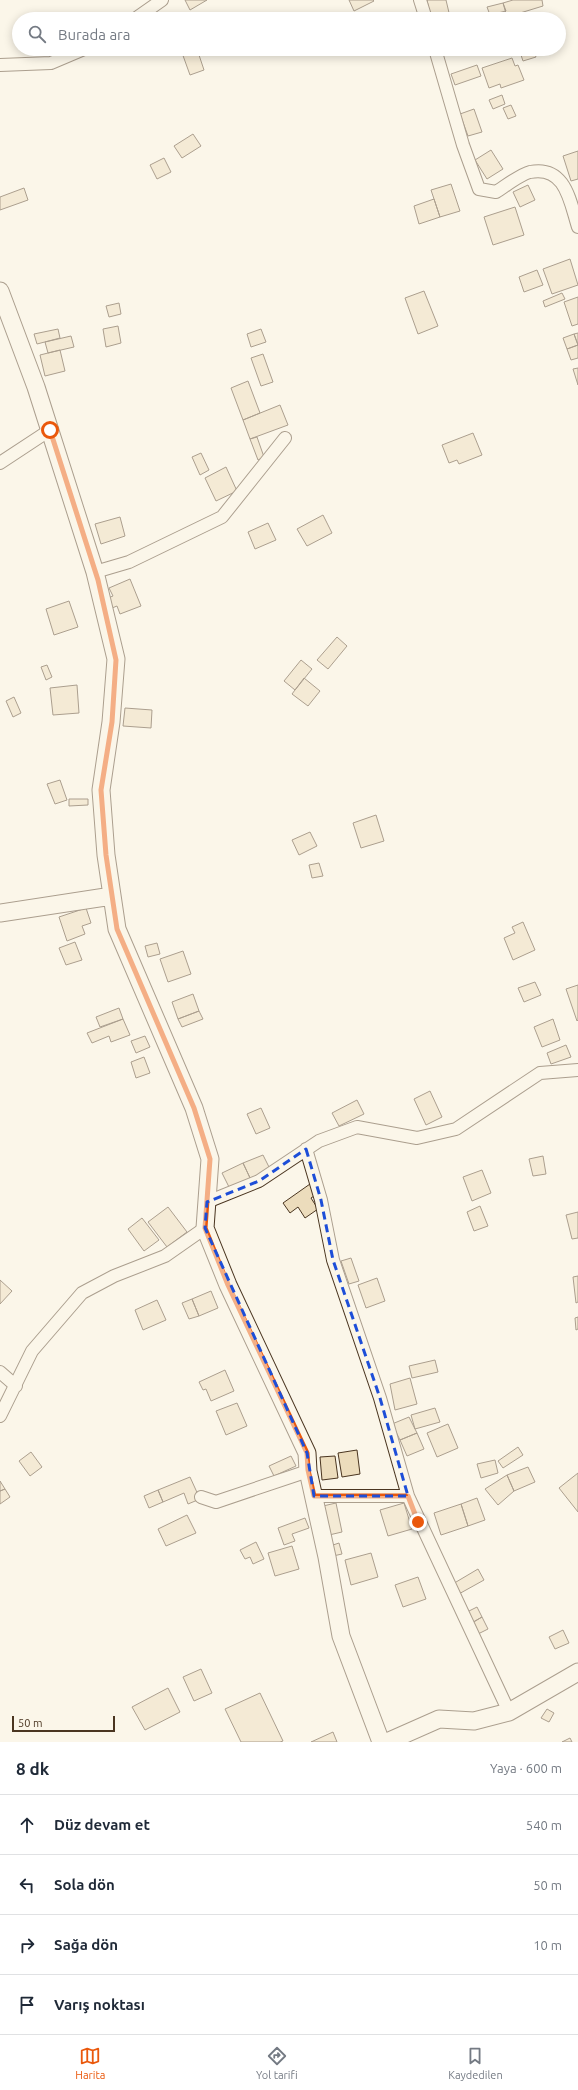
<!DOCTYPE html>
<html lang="tr">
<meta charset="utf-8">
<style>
body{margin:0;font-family:Ubuntu,sans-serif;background:#f2f2f3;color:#1f2937}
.scale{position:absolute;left:12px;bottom:10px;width:103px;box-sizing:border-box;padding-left:4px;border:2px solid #4a3520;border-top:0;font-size:11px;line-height:14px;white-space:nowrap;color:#4a3520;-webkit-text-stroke:3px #fbf6e9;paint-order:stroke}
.stop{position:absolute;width:12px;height:12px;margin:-9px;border:3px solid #ea580c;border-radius:50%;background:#fff}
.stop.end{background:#ea580c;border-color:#fff;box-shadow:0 1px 4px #0008}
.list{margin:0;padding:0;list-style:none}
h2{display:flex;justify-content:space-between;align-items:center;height:52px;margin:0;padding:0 16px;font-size:17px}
h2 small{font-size:13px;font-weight:400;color:#747a83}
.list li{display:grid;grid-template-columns:26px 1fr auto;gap:12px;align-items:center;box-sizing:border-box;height:60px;padding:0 16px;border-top:1px solid #e0e1e3}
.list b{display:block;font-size:15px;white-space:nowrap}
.list em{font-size:13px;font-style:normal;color:#747a83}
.icon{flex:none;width:22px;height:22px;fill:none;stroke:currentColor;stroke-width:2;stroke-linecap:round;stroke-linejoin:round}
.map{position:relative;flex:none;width:578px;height:1742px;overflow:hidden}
.search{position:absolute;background:#fff;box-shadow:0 2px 10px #0003;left:12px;right:12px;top:12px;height:44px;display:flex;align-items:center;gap:10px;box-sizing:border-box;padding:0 14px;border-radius:22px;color:#747a83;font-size:15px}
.sheet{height:292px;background:#fff}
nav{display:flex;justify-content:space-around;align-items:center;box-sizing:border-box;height:56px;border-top:1px solid #e0e1e3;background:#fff;font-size:11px;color:#747a83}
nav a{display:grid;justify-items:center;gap:2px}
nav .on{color:#ea580c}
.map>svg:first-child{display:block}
</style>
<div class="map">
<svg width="578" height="1742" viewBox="0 0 578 1742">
<rect width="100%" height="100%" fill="#fbf6e9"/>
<path fill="#ecdcbc" stroke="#4a3520" d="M185,0H207L190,10Z
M349,0H373L374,1L354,11Z
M427,0H446L450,17L431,19Z
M513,0H542L543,6L507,17L503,3Z
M503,3L506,11L490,15L487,7Z
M184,49H197L204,70L190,75L181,50Z
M530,49H533L536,57L523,61L520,52Z
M512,58L515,66L518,65L524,80L501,88L500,84L489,88L482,68Z
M477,65L481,76L455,85L451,74Z
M502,95L505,104L493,109L489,100Z
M511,105L516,116L508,119L503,108Z
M474,109L482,132L468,136L460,114Z
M193,134L201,146L182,158L174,146Z
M491,150L503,169L487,179L475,160Z
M578,151V179L571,181L563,156Z
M164,158L171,172L157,179L150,165Z
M451,184L460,211L440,217L431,190Z
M528,185L535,200L520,207L513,192Z
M24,188L28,200L0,210V197Z
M434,199L440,217L419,224L414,206Z
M515,207L524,235L493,245L484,217Z
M570,259L578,285L552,294L543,269Z
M537,270L543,285L524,292L519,277Z
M424,291L438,326L418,334L405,298Z
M562,293L565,299L545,307L543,301Z
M578,297V324L572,326L564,302Z
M119,303L121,314L109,317L106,306Z
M118,326L121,343L106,347L103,329Z
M58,329L60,338L37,344L34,334Z
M261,329L266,342L251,347L247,334Z
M578,333V345L574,334Z
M574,334L578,345L567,349L563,338Z
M71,336L74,347L48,353L45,342Z
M578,345V358L571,360L567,349Z
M60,350L65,371L45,376L40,355Z
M263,354L273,382L261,386L251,358Z
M578,368V385L573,369Z
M248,381L260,413L243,420L231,388Z
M280,405L288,425L250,439L243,420Z
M473,433L482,455L459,464L457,460L449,463L442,445Z
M257,437L264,457L258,460L250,439Z
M201,453L209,470L200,475L192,457Z
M226,467L237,491L216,501L205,478Z
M323,515L332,533L307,546L297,529Z
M120,517L125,536L101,544L95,524Z
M268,523L276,540L255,549L248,532Z
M130,579L141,606L120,614L117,606L112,608L108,598L113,596L109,588Z
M69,601L78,627L54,635L46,609Z
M337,637L347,646L328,669L317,660Z
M301,660L312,669L295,690L284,681Z
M47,665L52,677L46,680L41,667Z
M304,678L320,691L308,706L292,694Z
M77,685L79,713L53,715L50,688Z
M14,697L21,713L13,717L6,701Z
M125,708L152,710L151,728L123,726Z
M60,780L67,800L55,804L47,784Z
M69,799H88V805L69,806Z
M376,815L384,841L361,848L353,823Z
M310,832L317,846L299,855L292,840Z
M319,863L323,876L312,878L309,865Z
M86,908L91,923L82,926L85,934L67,941L59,917Z
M523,922L535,950L513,960L504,938L515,933L512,927Z
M75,942L82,960L66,965L59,948Z
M157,943L160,954L148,957L145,946Z
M183,951L191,974L168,982L160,959Z
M535,982L541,995L524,1002L518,988Z
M578,985V1020L577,1021L566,989Z
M193,994L199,1011L178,1019L172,1002Z
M119,1008L123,1019L100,1027L96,1017Z
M199,1011L203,1019L182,1027L178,1019Z
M123,1019L130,1035L111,1042L109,1036L92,1043L87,1033Z
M553,1019L560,1040L542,1047L534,1027Z
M145,1036L150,1047L136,1053L131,1041Z
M566,1045L571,1057L551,1064L547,1053Z
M144,1057L150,1073L136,1078L131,1062Z
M430,1091L442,1117L426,1125L414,1099Z
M357,1100L364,1114L339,1126L332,1113Z
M261,1108L270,1128L256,1134L247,1114Z
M263,1155L271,1171L251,1180L243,1163Z
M543,1156L546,1174L533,1176L529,1159Z
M243,1163L251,1180L230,1189L222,1173Z
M482,1170L491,1193L472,1201L463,1177Z
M310,1184L317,1194L311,1198L318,1209L305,1218L298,1207L290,1213L283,1203Z
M480,1206L488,1226L474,1231L467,1212Z
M168,1207L187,1232L167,1247L148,1222Z
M578,1212V1238L572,1239L566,1215Z
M142,1218L159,1240L144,1251L128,1229Z
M351,1258L359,1281L349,1284L341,1261Z
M578,1276V1302L576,1303L573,1277Z
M377,1278L385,1301L366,1308L358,1285Z
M0,1280L12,1291L0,1304Z
M211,1291L218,1308L199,1316L192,1299Z
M192,1299L199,1316L189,1319L182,1303Z
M157,1300L166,1320L143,1330L135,1310Z
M578,1317V1329L576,1330L575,1318Z
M435,1360L438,1372L412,1378L409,1366Z
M225,1370L234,1391L211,1401L206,1389L203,1390L199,1382Z
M410,1378L417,1404L395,1410L390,1384Z
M237,1403L247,1426L226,1435L216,1411Z
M435,1408L440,1422L415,1429L411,1415Z
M409,1417L417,1433L400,1440L392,1424Z
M448,1424L458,1448L437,1457L427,1433Z
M417,1433L424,1449L407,1456L400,1440Z
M518,1447L523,1455L503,1468L498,1461Z
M357,1450L360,1474L342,1477L338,1453Z
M31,1452L42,1467L30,1476L19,1461Z
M291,1456L296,1466L274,1476L269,1466Z
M335,1456L338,1478L322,1480L320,1457Z
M495,1460L498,1473L481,1478L477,1464Z
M528,1467L535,1482L514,1491L507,1475Z
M578,1473V1512L559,1488Z
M507,1475L514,1491L498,1505L485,1489Z
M190,1477L200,1499L188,1504L184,1493L163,1502L158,1490Z
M0,1481L5,1489L0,1491Z
M5,1489L10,1497L0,1504V1491Z
M158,1490L163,1502L149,1508L144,1496Z
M477,1498L485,1520L468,1526L461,1504Z
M336,1503L342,1532L329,1535L323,1506Z
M404,1503L412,1529L388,1536L380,1510Z
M461,1504L468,1526L441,1535L434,1513Z
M187,1515L196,1533L166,1546L158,1529Z
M305,1518L309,1528L292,1534L295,1541L284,1545L278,1528Z
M256,1542L264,1559L253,1564L250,1557L245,1559L240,1550Z
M339,1543L342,1554L333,1556L330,1546Z
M292,1546L299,1569L275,1576L268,1553Z
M371,1553L378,1577L351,1585L345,1560Z
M478,1569L484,1580L457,1595L451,1585Z
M418,1577L426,1599L403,1607L395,1585Z
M477,1607L482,1617L470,1624L465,1613Z
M482,1617L488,1629L476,1635L470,1624Z
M563,1630L569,1643L555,1649L549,1637Z
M201,1669L212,1693L194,1701L183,1677Z
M168,1688L180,1712L145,1730L132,1707Z
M260,1693L283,1741L280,1742H241L225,1709Z
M547,1709L554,1713L549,1722L541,1718Z
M333,1732L337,1742H311Z
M570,1738L572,1742H562Z"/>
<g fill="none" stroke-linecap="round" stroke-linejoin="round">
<g stroke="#4a3520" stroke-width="14">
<path id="street" d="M420,0L426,19
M135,19L162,0
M435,49L463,145L479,189L496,192C504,187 521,174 530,172C566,165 570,202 578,227
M0,65L51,63L84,49
M0,463L50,430
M95,572L129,562L222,517L285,438
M306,1149L321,1200L333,1260L380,1398L408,1496L509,1712
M207,1202L259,1181L319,1141L357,1127L417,1138L456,1129L540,1073L578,1070
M0,1372L16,1386
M0,1416L32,1351L82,1293L114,1276L165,1256L205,1228
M314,1496H408
M201,1497L216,1502L308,1471"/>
</g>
<g stroke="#4a3520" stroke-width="19">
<path id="secondary" d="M0,291L36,387L95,572L116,659L111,722L101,790L106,855L117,929L194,1108L210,1159L205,1228L228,1285L307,1453L308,1471L327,1557L341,1636L381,1742
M0,913L112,896
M387,1742L439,1719L474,1721L509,1712L578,1672"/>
</g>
<use href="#street" stroke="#fbf6e9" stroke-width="12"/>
<use href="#secondary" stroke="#fbf6e9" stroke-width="17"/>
</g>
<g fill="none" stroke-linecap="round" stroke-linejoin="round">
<path stroke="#ea580c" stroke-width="5" d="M50,430L98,580L116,660L112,722L101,790L106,855L117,929L194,1108L210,1159L205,1228L228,1285L307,1453L308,1470L314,1496H408L418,1522"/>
</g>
<path d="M0 0H578V1742H0ZM306,1149L321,1200L333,1260L380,1398L408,1496H314L307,1453L205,1228L207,1202L259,1181Z" fill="#fbf6e9" fill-opacity=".55" fill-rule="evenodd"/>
<path fill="none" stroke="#1d4ed8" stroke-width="3" stroke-dasharray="8 5" stroke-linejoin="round" d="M306,1149L321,1200L333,1260L380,1398L408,1496H314L307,1453L205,1228L207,1202L259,1181Z"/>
</svg>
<div class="scale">50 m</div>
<div class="stop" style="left:50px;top:430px"></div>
<div class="stop end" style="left:418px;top:1522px"></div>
<div class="search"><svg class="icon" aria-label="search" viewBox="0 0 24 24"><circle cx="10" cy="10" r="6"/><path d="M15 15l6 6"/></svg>Burada ara</div>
</div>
<section class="sheet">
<h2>8 dk<small>Yaya · 600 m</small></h2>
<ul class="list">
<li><svg class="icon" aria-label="ahead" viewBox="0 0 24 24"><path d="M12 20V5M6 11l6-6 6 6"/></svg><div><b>Düz devam et</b></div><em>540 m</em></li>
<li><svg class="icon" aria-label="left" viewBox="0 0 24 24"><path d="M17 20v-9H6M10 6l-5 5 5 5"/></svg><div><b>Sola dön</b></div><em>50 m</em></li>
<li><svg class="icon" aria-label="right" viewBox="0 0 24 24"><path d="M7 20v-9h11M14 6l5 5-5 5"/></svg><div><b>Sağa dön</b></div><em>10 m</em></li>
<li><svg class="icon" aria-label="arrive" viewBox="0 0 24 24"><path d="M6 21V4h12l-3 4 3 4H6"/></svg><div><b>Varış noktası</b></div></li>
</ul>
</section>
<nav>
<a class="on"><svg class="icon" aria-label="map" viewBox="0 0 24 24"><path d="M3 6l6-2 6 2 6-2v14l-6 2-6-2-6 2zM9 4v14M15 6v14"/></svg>Harita</a>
<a><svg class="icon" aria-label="directions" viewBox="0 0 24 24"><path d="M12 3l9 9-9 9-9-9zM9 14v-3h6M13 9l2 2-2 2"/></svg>Yol tarifi</a>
<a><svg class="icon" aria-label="saved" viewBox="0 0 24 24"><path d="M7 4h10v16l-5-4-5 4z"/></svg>Kaydedilen</a>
</nav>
